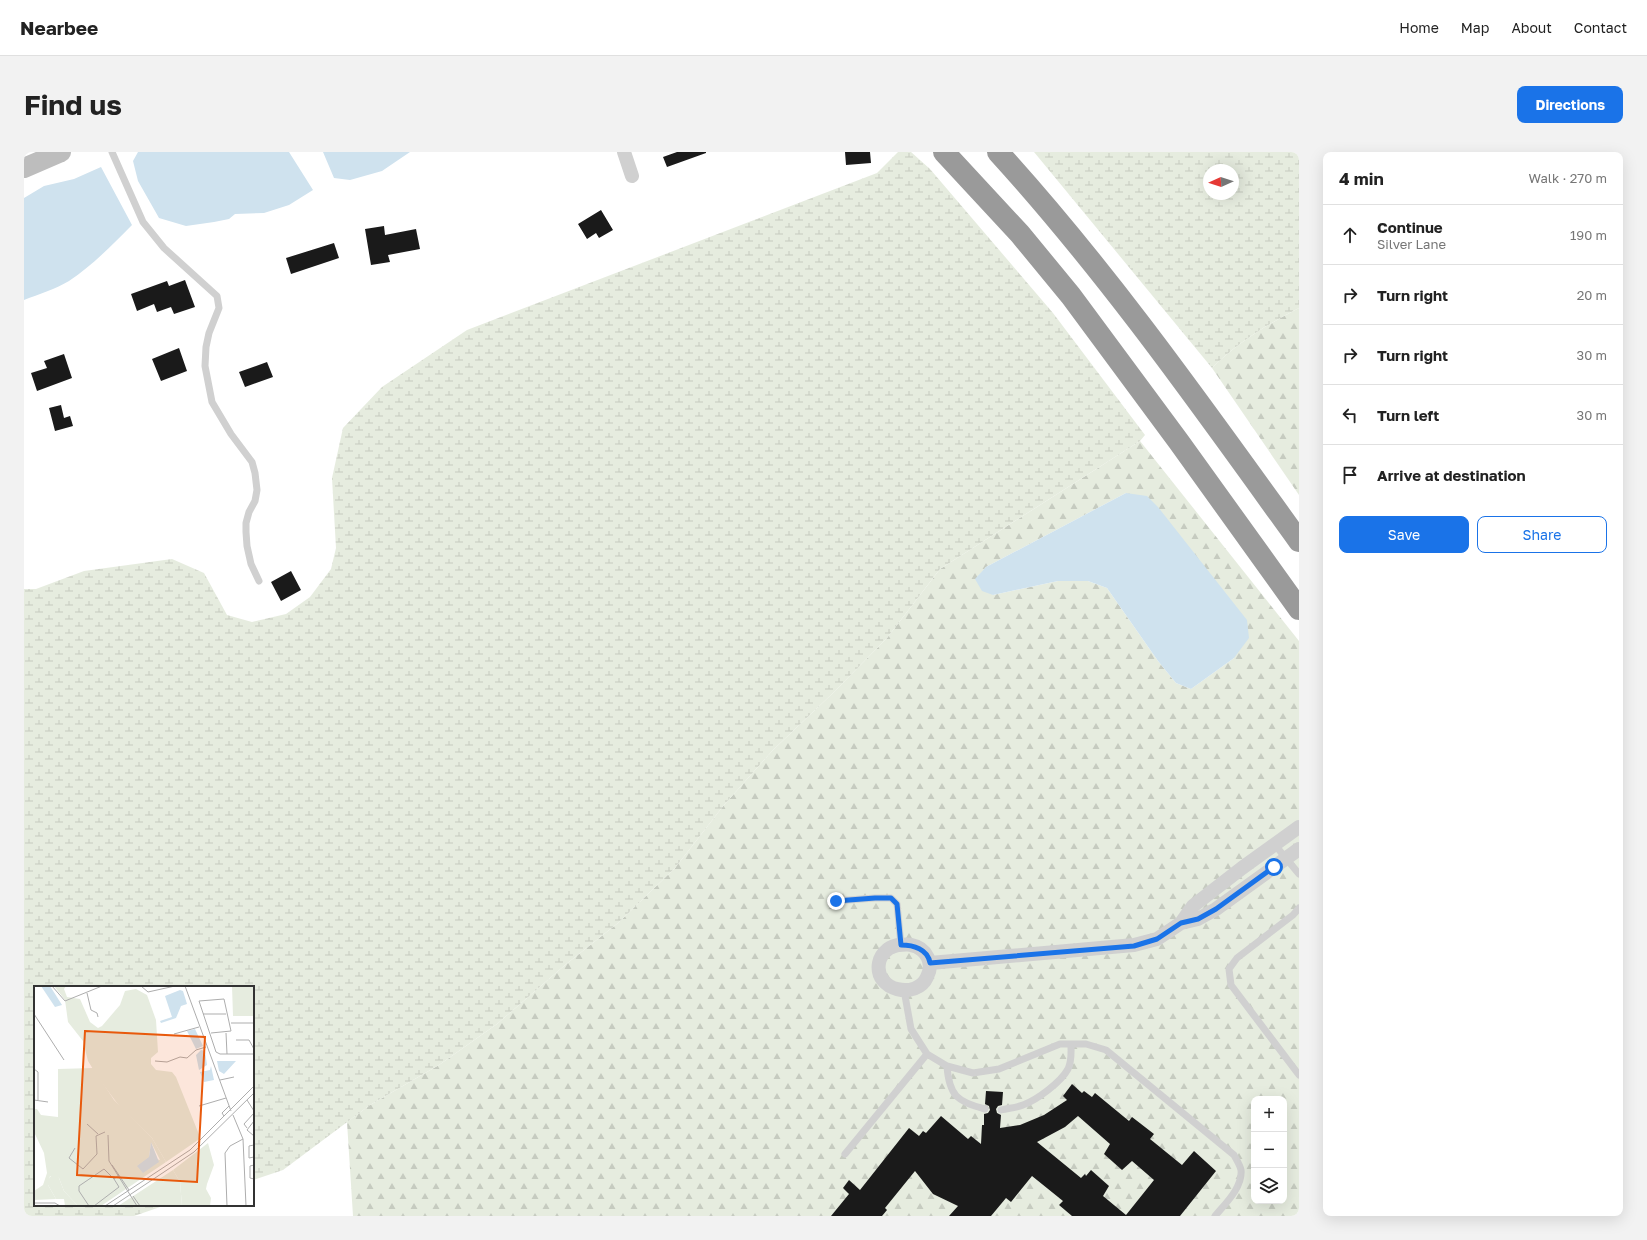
<!DOCTYPE html>
<meta charset="utf-8">
<style>
body{margin:0;font-family:"Golos Text",sans-serif;background:#f2f2f2;color:#222}
.controls{position:absolute;right:12px;bottom:12px;display:grid;overflow:hidden;border-radius:8px;box-shadow:0 4px 16px #0002}
.controls button{width:36px;height:36px;display:grid;place-items:center;padding:0;border:0;border-bottom:1px solid #e0e0e0;background:#fff;color:#222;font:20px sans-serif}
.compass{position:absolute;left:1179px;top:12px;width:36px;height:36px;border-radius:50%;background:#fff;box-shadow:0 4px 16px #0002;rotate:267deg}
.stop{position:absolute;width:12px;height:12px;margin:-9px;border:3px solid #1a73e8;border-radius:50%;background:#fff}
.stop.end{background:#1a73e8;border-color:#fff;box-shadow:0 1px 4px #0008}
.list{margin:0;padding:0;list-style:none}
h2{display:flex;justify-content:space-between;align-items:center;height:52px;margin:0;padding:0 16px;font-size:17px}
h2 small{font-size:13px;font-weight:400;color:#767676}
.list li{display:grid;grid-template-columns:26px 1fr auto;gap:12px;align-items:center;box-sizing:border-box;height:60px;padding:0 16px;border-top:1px solid #e0e0e0}
.list b{display:block;font-size:15px;white-space:nowrap}
.list p{margin:0;font-size:13px;white-space:nowrap;color:#767676}
.list em{font-size:13px;font-style:normal;color:#767676}
.actions{display:flex;gap:8px;padding:12px 16px}
.actions a{flex:1;padding:9px 0;border:1px solid #1a73e8;border-radius:8px;text-align:center;font-size:14px;color:#1a73e8}
.actions .main{background:#1a73e8;color:#fff}
.icon{flex:none;width:22px;height:22px;fill:none;stroke:currentColor;stroke-width:2;stroke-linecap:round;stroke-linejoin:round}
.map{position:relative;flex:none;width:1275px;height:1064px;overflow:hidden;border-radius:8px}
header{display:flex;align-items:center;gap:24px;box-sizing:border-box;height:56px;padding:0 20px;background:#fff;border-bottom:1px solid #e0e0e0}
header strong{font-size:19px}
nav{display:flex;gap:22px;margin-inline-start:auto;font-size:14px}
.intro{display:flex;align-items:center;justify-content:space-between;box-sizing:border-box;height:96px;padding:0 24px}
h1{margin:0;font-size:28px}
.button{padding:10px 18px;border-radius:8px;background:#1a73e8;color:#fff;font-size:14px;font-weight:700}
main{display:flex;gap:24px;padding:0 24px}
aside{flex:1;background:#fff;border-radius:8px;box-shadow:0 4px 16px #0002}
.map>svg:first-child{display:block}
</style>
<header>
<strong>Nearbee</strong>
<nav><a>Home</a><a>Map</a><a>About</a><a>Contact</a></nav>
</header>
<div class="intro"><h1>Find us</h1><a class="button">Directions</a></div>
<main>
<div class="map">
<svg width="1275" height="1064" viewBox="0 0 1275 1064">
<defs>
<pattern id="forest-firs" width="22" height="20" patternUnits="userSpaceOnUse"><rect width="22" height="20" fill="#e6ecdf"/><path d="M5 1l3.5 6h-7zM16 11l3.5 6h-7z" fill="#c6cbc0"/></pattern>
<pattern id="wetland-marsh" width="20" height="14" patternUnits="userSpaceOnUse"><rect width="20" height="14" fill="#e6ecdf"/><path d="M1 5h8M5 5V1M11 12h8M15 12V8" fill="none" stroke="#c6cbc0"/></pattern>
</defs>
<rect width="100%" height="100%" fill="#fff"/>
<path fill="url(#forest-firs)" fill-rule="evenodd" d="M1275,156V343L1188,216C1213,191 1244,172 1275,156Z
M1116,289L1275,489V1064H329L323,970L346,953L415,913L473,872L541,813L594,771L651,716L700,653L749,598L810,540L863,486L916,417ZM1102,341L1210,506L1167,537L1152,531L1134,509L1083,436L1064,429H1034L969,443L952,427L962,415ZM1230,947H1260V1049H1230Z"/>
<path fill="url(#wetland-marsh)" fill-rule="evenodd" d="M874,0H887L906,17L1029,161L1121,283L1116,289L916,417L863,486L810,540L749,598L700,653L651,716L594,771L541,813L473,872L415,913L346,953L259,1018L229,1028V835H11V1053H142L110,1064H0V437H12L60,419L148,407L180,421L203,463L228,470L262,462L286,445L307,417L312,396L308,326L319,276L358,235L443,178L853,21Z
M1010,0H1275V156C1244,172 1213,191 1188,216ZM1185,18H1209V42H1185Z"/>
<path fill="#cfe2ee" d="M114,0H265L289,38L265,53L240,61L211,62L205,67L190,70L162,74L135,66L114,29L109,9Z
M299,0H386L358,19L326,28L310,26Z
M77,15L108,73C88,93 69,113 45,129C32,137 15,142 0,148V46L20,34L50,27Z
M1102,341L1123,344L1134,355L1223,468L1225,486L1210,506L1167,537L1152,531L1134,509L1083,436L1064,429H1034L969,443L958,439L951,427L962,415Z"/>
<path fill="#1a1a1a" fill-rule="evenodd" d="M653,0H682V1L643,15L639,5Z
M821,0H846L847,11L822,13Z
M577,58L589,78L575,86L572,81L563,87L554,72Z
M360,74L361,83L392,77L396,97L364,103L366,110L347,113L341,77Z
M310,91L315,106L267,122L262,106Z
M161,128L171,155L150,162L147,155L133,160L130,152L113,159L107,142L143,129L145,134Z
M155,196L163,219L137,229L128,207Z
M40,202L48,226L13,239L7,221L23,216L20,209Z
M243,210L249,225L221,235L215,220Z
M37,253L40,266L46,264L49,274L31,279L25,256Z
M267,419L277,438L257,449L247,430Z
M1048,932L1058,941L1060,939L1068,945L1071,941L1105,969L1108,965L1130,982L1126,987L1158,1013L1170,999L1192,1019L1156,1064H1048L1035,1053L1039,1049L1008,1024L987,1050L982,1046L967,1064H925L934,1054L909,1042L891,1019L861,1056L863,1058L858,1064H807L825,1042L819,1036L825,1028L836,1038L885,976L895,984L899,979L902,981L917,964L944,987L947,984L957,992L958,973H960V962L964,961L966,958L965,954L961,952L962,939L979,940L978,953L974,954L972,957L973,961L977,963L976,976L996,973L1020,963L1043,948L1039,944ZM1054,964L1086,992L1080,1002L1098,1018L1108,1009L1130,1028L1102,1063L1079,1044L1085,1034L1067,1018L1062,1024L1061,1022L1057,1026L1013,990L1041,975Z"/>
<g fill="none" stroke-linecap="round" stroke-linejoin="round">
<path stroke="#d0d0d0" stroke-width="7" d="M88,0L119,70L140,96L193,144L195,156L185,181L182,195L181,214L188,250L207,282L228,310L231,321L233,338L231,349L225,360L222,371V380L223,394L227,412L235,429
M1251,693L1275,722
M811,749L851,746H867L873,752L877,793
M1275,756L1269,763L1213,806L1205,817L1207,833L1275,923
M880,838L887,877L903,902L923,914L949,921L975,917L1036,892H1062L1082,898L1210,1003C1212,1007 1216,1013 1217,1018C1219,1035 1201,1052 1191,1064
M923,914C925,943 933,950 961,957
M977,958C984,956 992,956 999,953C1013,948 1037,930 1044,917C1048,909 1047,901 1047,892
M821,1002L903,902"/>
<path stroke="#d0d0d0" stroke-width="14" d="M600,0L608,24
M1157,771L1169,754L1218,716L1275,675
M874,793C878,793 883,792 887,793C903,796 910,812 903,825C893,848 850,839 855,811C856,806 859,801 863,798C866,795 871,794 874,793Z
M906,811L1110,793L1133,787L1157,771L1174,767L1192,757L1275,697"/>
<path stroke="#bdbdbd" stroke-width="20" d="M0,16L37,0"/>
<path stroke="#9a9a9a" stroke-width="22" d="M920,0L996,82L1047,144L1155,290L1275,457
M974,0C1085,122 1179,256 1275,389"/>
</g>
<g fill="none" stroke-linecap="round" stroke-linejoin="round">
<path stroke="#1a73e8" stroke-width="5" d="M812,749L851,746H867L873,752L877,793C889,793 904,797 906,811L1110,794L1133,787L1157,771L1174,767L1192,757L1250,715"/>
</g>
<g transform="translate(10 834)">
<rect width="220" height="220" fill="#fff"/>
<path d="M198,0H220V30H199ZM59,82L80,114L118,152L132,176L67,220H44L30,205L25,192L16,190L14,199L22,213L0,214V205L9,199L13,187L10,167L0,146V123H3L7,129L24,131V83ZM117,157L118,158L126,174L115,171ZM139,184L146,196L148,220H84Z" fill="#e6ecdf" fill-rule="evenodd"/>
<path d="M20,0H32L30,3L33,11L46,13L56,36L64,42L68,40L86,19L91,5L102,3L113,9L122,34L124,66L117,72V78L122,84L138,86L142,91L166,151L164,154L132,176L118,152L86,121L65,93L54,75L49,55L34,36L31,14ZM174,157L180,179L173,198L172,203L177,212L176,220H148L146,196L139,184ZM19,187L25,192L30,205L44,220H31L30,213H22L14,199V194Z" fill="#e6ecdf"/>
<path d="M7,0H16L28,19L21,21ZM146,4L149,5L153,18L147,20L142,32L127,37L126,35L138,31L131,10ZM161,43L169,60L162,63L153,45ZM167,64L171,65L173,79L165,84L162,69ZM183,75H202L190,88L185,85ZM177,80L180,94L170,96L166,86L176,84ZM117,156L125,176L109,187L103,180L115,171Z" fill="#cfe2ee"/>
<path fill="none" stroke="#adadad" stroke-width="1" d="M18,0L31,15L68,0M107,0L114,6L141,0M151,0L197,125M53,7L57,24L63,27L64,31M0,28L30,74M169,28H192M197,37H220M177,47L197,45L190,13L165,15L182,66L186,68H220M192,47L193,68M140,48L165,41M202,54H215L220,63M121,75L133,76L146,71L153,72L162,64L172,61M0,83L4,86V114M186,94L200,91M0,114L14,116M213,114L220,125M165,120L192,112M199,129L209,153L212,220M190,130L188,127L195,120M220,135L213,144L220,150M53,138L64,148M213,142L210,138L220,127M74,149L75,175L103,220M220,159L215,160V172L220,171M41,162L35,172L49,183L63,168L62,150L71,146M78,179L95,204M220,179L216,180V192L220,193M99,210L106,220M0,217H21L26,220M55,220L45,205V200L70,183L80,193L85,189M60,220L85,201L80,193M71,220L156,164L220,100M79,220L160,166L220,107M193,220L191,167L196,160L209,153"/>
<path fill="#e8590c" fill-opacity="0.15" stroke="#e8590c" stroke-width="2" d="M51,45L171,51L163,196L43,189Z"/>
<rect width="220" height="220" fill="none" stroke="#333" stroke-width="2"/>
</g>
</svg>
<div class="controls">
<button>+</button>
<button>−</button>
<button><svg class="icon" aria-label="layers" viewBox="0 0 24 24"><path d="M12 4l9 5-9 5-9-5zM3 14l9 5 9-5"/></svg></button>
</div>
<svg class="compass" viewBox="-18 -18 36 36"><path d="M0-13l5 13h-10z" fill="#e53935"/><path d="M0 13l5-13h-10z" fill="#767676"/></svg>
<div class="stop" style="left:1250px;top:715px"></div>
<div class="stop end" style="left:812px;top:749px"></div>
</div>
<aside>
<h2>4 min<small>Walk · 270 m</small></h2>
<ul class="list">
<li><svg class="icon" aria-label="ahead" viewBox="0 0 24 24"><path d="M12 20V5M6 11l6-6 6 6"/></svg><div><b>Continue</b><p>Silver Lane</p></div><em>190 m</em></li>
<li><svg class="icon" aria-label="right" viewBox="0 0 24 24"><path d="M7 20v-9h11M14 6l5 5-5 5"/></svg><div><b>Turn right</b></div><em>20 m</em></li>
<li><svg class="icon" aria-label="right" viewBox="0 0 24 24"><path d="M7 20v-9h11M14 6l5 5-5 5"/></svg><div><b>Turn right</b></div><em>30 m</em></li>
<li><svg class="icon" aria-label="left" viewBox="0 0 24 24"><path d="M17 20v-9H6M10 6l-5 5 5 5"/></svg><div><b>Turn left</b></div><em>30 m</em></li>
<li><svg class="icon" aria-label="arrive" viewBox="0 0 24 24"><path d="M6 21V4h12l-3 4 3 4H6"/></svg><div><b>Arrive at destination</b></div></li>
</ul>
<div class="actions"><a class="main">Save</a><a>Share</a></div>
</aside>
</main>
